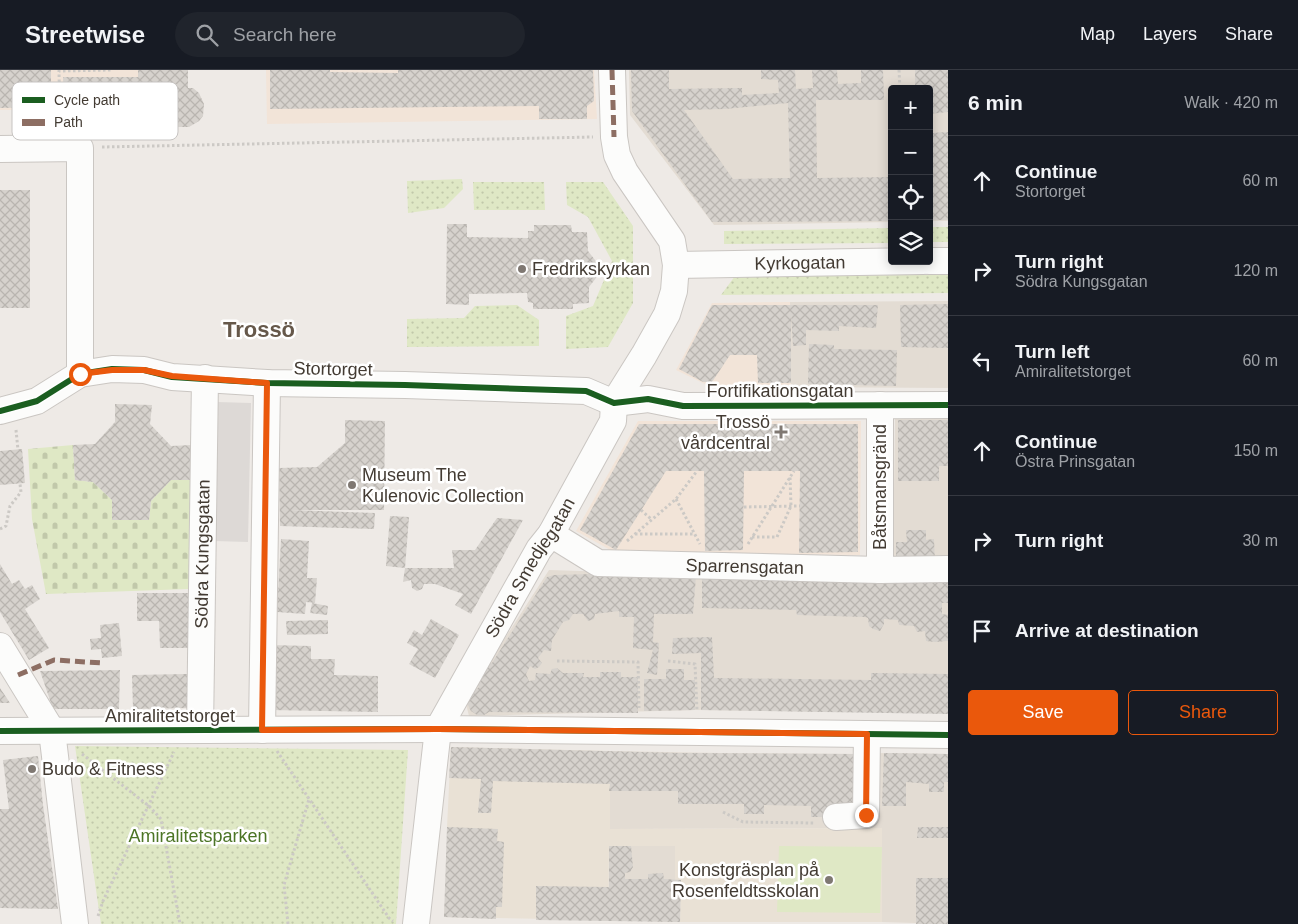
<!DOCTYPE html>
<meta charset="utf-8">
<style>
body{margin:0;font-family:Helvetica,sans-serif;background:#20242c;color:#f1f3f6}
.controls{position:absolute;right:15px;top:15px;display:grid;overflow:hidden;border-radius:5px;box-shadow:0 2px 12px #0003}
.controls button{width:45px;height:45px;display:grid;place-items:center;padding:0;border:0;border-bottom:1px solid #363941;background:#171b24;color:#f1f3f6;font:25px sans-serif}
.stop{position:absolute;width:15px;height:15px;margin:-11px;border:4px solid #ea580c;border-radius:50%;background:#fff}
.stop.end{background:#ea580c;border-color:#fff;box-shadow:0 1px 5px #0008}
.list{margin:0;padding:0;list-style:none}
h2{display:flex;justify-content:space-between;align-items:center;height:65px;margin:0;padding:0 20px;font-size:21px}
h2 small{font-size:16px;font-weight:400;color:#9ea1a6}
.list li{display:grid;grid-template-columns:32px 1fr auto;gap:15px;align-items:center;box-sizing:border-box;height:90px;padding:0 20px;border-top:1px solid #363941}
.list b{display:block;font-size:19px;white-space:nowrap}
.list p{margin:0;font-size:16px;white-space:nowrap;color:#9ea1a6}
.list em{font-size:16px;font-style:normal;color:#9ea1a6}
.actions{display:flex;gap:10px;padding:15px 20px}
.actions a{flex:1;padding:11px 0;border:1px solid #ea580c;border-radius:5px;text-align:center;font-size:18px;color:#ea580c}
.actions .main{background:#ea580c;color:#fff}
.icon{flex:none;width:28px;height:28px;fill:none;stroke:currentColor;stroke-width:2;stroke-linecap:round;stroke-linejoin:round}
.map{position:relative;flex:none;width:948px;height:854px;overflow:hidden}
header{display:flex;align-items:center;gap:30px;box-sizing:border-box;height:70px;padding:0 25px;background:#171b24;border-bottom:1px solid #363941}
header strong{font-size:24px}
nav{display:flex;gap:28px;margin-inline-start:auto;font-size:18px}
.search{width:350px;height:45px;background:#20242c;display:flex;align-items:center;gap:12px;box-sizing:border-box;padding:0 18px;border-radius:28px;color:#9ea1a6;font-size:19px}
main{display:flex}
aside{flex:1;background:#171b24}
.map>svg:first-child{display:block}
</style>
<header>
<strong>Streetwise</strong>
<div class="search"><svg class="icon" aria-label="search" viewBox="0 0 24 24"><circle cx="10" cy="10" r="6"/><path d="M15 15l6 6"/></svg>Search here</div>
<nav><a>Map</a><a>Layers</a><a>Share</a></nav>
</header>
<main>
<div class="map">
<svg width="948" height="854" viewBox="0 0 948 854">
<defs>
<pattern id="green-dots" width="8" height="8" patternUnits="userSpaceOnUse" patternTransform="scale(1.25)"><rect width="8" height="8" fill="#dfe8c5"/><path d="M2 2h.1M6 6h.1" fill="none" stroke="#c1c8aa" stroke-width="1.8" stroke-linecap="round"/></pattern>
<pattern id="cemetery-stones" width="16" height="16" patternUnits="userSpaceOnUse" patternTransform="scale(1.25)"><rect width="16" height="16" fill="#dfe8c5"/><path d="M2 7V4a2 2 0 0 1 4 0v3zM10 15v-3a2 2 0 0 1 4 0v3z" fill="#c1c8aa"/></pattern>
<pattern id="building-cross-hatch" width="8" height="8" patternUnits="userSpaceOnUse" patternTransform="scale(1.25)"><rect width="8" height="8" fill="#d6d2cd"/><path d="M0 0l8 8M0 8l8-8" fill="none" stroke="#b9b5b0"/></pattern>
</defs>
<rect width="100%" height="100%" fill="#eeeae6"/>
<path fill="#e3dcd3" d="M629,0H948V151H929V19H892V152L714,155L630,45Z
M948,231V318L791,317L790,232Z
M895,346L948,347V490L893,494Z
M549,500L948,513V643L695,640L469,646L465,630Z
M610,681L720,683L857,684L884,683L948,684V854L882,852V758L609,759Z
M609,776H675V810H681L680,852L608,850Z"/>
<path fill="#f2e4d8" d="M0,0H188V18L190,39L0,40Z
M266,0H594L597,49L267,54Z
M790,232L791,317L709,316L676,300L712,233Z
M638,351H861L860,485L614,482L576,461Z"/>
<path fill="#e9e1d5" d="M451,677L610,681V759L882,758V852H680L681,810H675V776H609L608,850L444,847L450,758L447,757Z"/>
<path fill="url(#green-dots)" d="M462,109L463,119L444,138L408,143L407,111Z
M473,112H544L545,140H474Z
M566,112H603L633,156V233L608,277L566,279V246L593,236L612,191L588,147L567,135Z
M929,157H948V172H929Z
M892,158V173L724,174V161Z
M948,205V223L721,225L735,206Z
M517,235L539,250V276L407,277V249L464,248L475,236Z
M75,676L408,680L396,854H101Z"/>
<path fill="url(#cemetery-stones)" d="M73,375L75,410L93,412L112,430V450H149L151,431L171,410H191L189,519L46,524L32,449L28,379Z"/>
<path fill="#dfe8c5" d="M779,776L882,777L880,843L777,842Z"/>
<path fill="#ddd9d6" d="M217,332L251,333L248,472L214,471Z"/>
<path fill="url(#building-cross-hatch)" fill-rule="evenodd" d="M0,0H51V37L0,38Z
M138,0H188V18H193L199,23L204,34L203,46L199,51L189,57H177L169,51L165,46L164,43L166,42V36L64,37L63,7H138Z
M270,0H330V2L398,3V0H593L594,31L587,36V49H539V36L270,39Z
M631,0H669V19L742,18V25L779,23L778,10L761,9V0H795L796,19L813,18L812,0H837L838,14L861,13V0H883L884,30H816L817,108L892,107V151L712,152L632,41ZM788,33L790,108L733,109L684,40L725,39Z
M915,0H948V42L929,44V19H915Z
M948,62V150H929V107H932L930,63Z
M0,120H30V238H0Z
M447,154H467V167L528,168V161H534V155H571L572,162H587L588,181L595,190L597,195V203L596,208L589,217V233L573,234V239H533V233L528,232L527,223L469,224V235L446,234Z
M948,234V278L901,277L900,235Z
M712,235H878L876,258L839,256V261L806,260V275L793,276L791,244V313H758L757,285H730L712,312H703L679,299Z
M809,274L834,275V279L897,280L896,316L808,314Z
M115,334L152,335L150,354L171,376L191,375V410H171L151,431L149,450H112V430L93,412L75,410L73,375L95,374L115,352Z
M345,350L385,351L384,440H290L375,443L374,459L280,456L279,398L317,397L345,373Z
M898,350H948V396H939V411H898Z
M639,354H858V482L799,483L800,401H744L743,480L705,481L704,401H666L616,480L580,460Z
M22,379L25,413L0,415V381Z
M390,446L409,447L405,498H454L452,480H475L497,448L523,450L471,544L455,535L463,524L435,514H424L422,519L417,521L412,518L411,510L403,512L405,498L386,496Z
M906,460H926V470L934,469L935,492L896,493V472H907Z
M281,469L309,471L307,508H317L315,533L306,532L305,544L277,542Z
M0,494L12,514L19,510L25,519L32,515L40,529L25,539L49,578L29,590L0,542Z
M595,504L696,506L693,544H654L653,572L659,573L657,605L647,603L653,580L633,578L634,547H619V541L595,544L594,549L588,551L583,544H573L569,550L563,552L552,570L551,581L544,580L538,588L542,593L539,597L535,599L530,596L526,604L529,611L535,610L536,603L550,604L552,599L557,598L563,603H584L583,607H600V602H621V607H638V643L489,642L484,645H477L471,641L468,635V627L479,617L476,613L486,595L492,593L547,507L554,505Z
M702,508L948,513V533H942V544L948,545V571L935,572L926,571L925,561L917,562L914,556L899,555L898,550L884,549V554L880,561L873,559L869,556L868,548L865,547L797,545L796,540L702,538Z
M137,523H189V578H160L159,551H137Z
M312,533L328,536L327,545L310,543Z
M431,549L459,565L435,608L409,594L418,579L407,573L414,560L422,565Z
M328,550V564L287,565L286,551Z
M119,553L122,586L102,588L101,579L91,580L90,569L101,568L100,555Z
M712,567L714,608L871,610V603L948,604V644L701,640V583L672,584L673,568Z
M271,575L311,576V589H335L334,605L378,606V642L270,640Z
M666,599H684V610H695V640L644,641V609H666Z
M120,600L119,639H53L40,601Z
M187,604V638L133,639L132,605Z
M0,618L10,633H0Z
M451,677L679,683L857,684V734H834L833,747H811V736L764,735V744H744V734H678V721H609L610,714L493,711L491,743H478L481,709L449,708Z
M884,683L948,684V712H944V722H929V714L906,712V736H882Z
M38,686L43,735L58,839L0,838V739H9L3,690Z
M447,757L498,759L497,771L504,772L502,837H496V849L444,847Z
M918,757H948V768H917Z
M609,776H631L633,797L630,802L625,803V809H648V804L663,803L664,809L681,810L680,852L536,850V816L609,817Z
M916,808H948V854H916Z"/>
<g fill="none" stroke-linecap="round" stroke-linejoin="round">
<g stroke="#cac6c2" stroke-width="28">
<g id="minor">
<path d="M0,79L80,78V304"/>
<path d="M929,191H948"/>
<path id="s1" d="M676,195L923,191"/>
<path d="M880,335V500"/>
<path d="M0,341L37,331L80,304L112,299L144,300L172,307L267,313L405,315L586,321L614,333L648,329L683,336L948,335"/>
<path id="s2" d="M551,464L598,493L880,500L948,499"/>
<path d="M0,576L52,661L75,854"/>
<path id="s3" d="M200,660L205,308"/>
<path d="M262,660L267,313"/>
<path d="M0,661L438,659L948,665"/>
<path d="M836,747L866,745L867,664"/>
<path id="s4" d="M416,854L438,659L539,479L551,464L613,351L614,333L644,285L667,244L674,221L676,195L672,171L625,102L617,85L614,67L612,0"/>
</g>
</g>
<path stroke="#ccc9c5" stroke-width="3" stroke-dasharray="2.5 2.5" stroke-linecap="butt" d="M899,0L900,19
M60,57L59,1L111,0
M102,77L593,67
M16,360L18,380
M676,429L700,474
M744,437L800,436
M641,440L651,449
M0,459L6,456L10,436L21,422L20,414
M635,464H695
M752,467H777L791,436L790,407
M627,471L676,429L697,401
M748,474L794,401
M557,591L638,592L639,638
M668,591L695,594L697,641
M277,681L389,848L393,851
M82,684L149,736L161,749L180,854
M723,742L743,752L814,753
M98,846L103,831L174,682
M288,854L284,815L309,729"/>
<use href="#minor" stroke="#fcfcfb" stroke-width="26"/>
<path stroke="#8d6e63" stroke-width="5" stroke-dasharray="10 5" stroke-linecap="butt" d="M612,0L614,67
M18,605L54,590L103,593"/>
<g stroke="#fff" stroke-width="9">
<path id="cycleway" d="M0,341L37,331L80,304L112,299L144,300L172,307L267,313L405,315L586,321L614,333L648,329L683,336L948,335
M0,661L438,659L948,665"/>
</g>
<use href="#cycleway" stroke="#1b5e20" stroke-width="6"/>
</g>
<g fill="none" stroke-linecap="round" stroke-linejoin="round">
<path stroke="#ea580c" stroke-width="6" d="M80,304L112,300H144L172,306L267,313L262,660L438,659L867,664L866,745"/>
</g>
<g fill="#7f7872" stroke="#fff" stroke-width="2">
<circle cx="522" cy="199" r="5"/>
<path d="M778.5 354.5h5v5h5v5h-5v5h-5v-5h-5v-5h5z"/>
<circle cx="352" cy="415" r="5"/>
<circle cx="32" cy="699" r="5"/>
<circle cx="829" cy="810" r="5"/>
</g>
<g text-anchor="middle" dominant-baseline="central" stroke-width="5" stroke-linejoin="round" paint-order="stroke">
<g font-size="18" fill="#433b33" stroke="#fff">
<text stroke="none"><textPath href="#s1" startOffset="124">Kyrkogatan</textPath></text>
<text transform="translate(333 299) rotate(1)">Stortorget</text>
<text x="780" y="321">Fortifikationsgatan</text>
<text transform="translate(880 417) rotate(-90)">Båtsmansgränd</text>
<text stroke="none"><textPath href="#s3" startOffset="176">Södra Kungsgatan</textPath></text>
<text stroke="none"><textPath href="#s2" startOffset="202">Sparrensgatan</textPath></text>
<text stroke="none"><textPath href="#s4" startOffset="382">Södra Smedjegatan</textPath></text>
<text x="170" y="646">Amiralitetstorget</text>
</g>
<g font-size="18" fill="#433b33" stroke="#fff" text-anchor="start">
<text x="532" y="199">Fredrikskyrkan</text>
<text x="770" y="352" text-anchor="end">Trossö<tspan x="770" dy="21">vårdcentral</tspan></text>
<text x="362" y="405">Museum The<tspan x="362" dy="21">Kulenovic Collection</tspan></text>
<text x="42" y="699">Budo &amp; Fitness</text>
<text x="819" y="800" text-anchor="end">Konstgräsplan på<tspan x="819" dy="21">Rosenfeldtsskolan</tspan></text>
</g>
<g font-size="18" fill="#4c7526" stroke="#fff">
<text x="198" y="766">Amiralitetsparken</text>
</g>
<g font-size="22" font-weight="bold" fill="#66584a" stroke="#fff">
<text x="259" y="259">Trossö</text>
</g>
</g>
<rect x="12" y="12" width="166" height="58" rx="8" fill="#fff" stroke="#c7c4c2" stroke-width="1"/>
<rect x="22" y="27" width="23" height="6" fill="#1b5e20"/>
<rect x="22" y="49" width="23" height="7" fill="#8d6e63"/>
<g font-size="14" fill="#433b33">
<text x="54" y="35">Cycle path</text>
<text x="54" y="57">Path</text>
</g>
</svg>
<div class="controls">
<button>+</button>
<button>−</button>
<button><svg class="icon" aria-label="locate" viewBox="0 0 24 24"><circle cx="12" cy="12" r="6"/><path d="M12 2v4M12 18v4M2 12h4M18 12h4"/></svg></button>
<button><svg class="icon" aria-label="layers" viewBox="0 0 24 24"><path d="M12 4l9 5-9 5-9-5zM3 14l9 5 9-5"/></svg></button>
</div>
<div class="stop" style="left:80px;top:304px"></div>
<div class="stop end" style="left:866px;top:745px"></div>
</div>
<aside>
<h2>6 min<small>Walk · 420 m</small></h2>
<ul class="list">
<li><svg class="icon" aria-label="ahead" viewBox="0 0 24 24"><path d="M12 20V5M6 11l6-6 6 6"/></svg><div><b>Continue</b><p>Stortorget</p></div><em>60 m</em></li>
<li><svg class="icon" aria-label="right" viewBox="0 0 24 24"><path d="M7 20v-9h11M14 6l5 5-5 5"/></svg><div><b>Turn right</b><p>Södra Kungsgatan</p></div><em>120 m</em></li>
<li><svg class="icon" aria-label="left" viewBox="0 0 24 24"><path d="M17 20v-9H6M10 6l-5 5 5 5"/></svg><div><b>Turn left</b><p>Amiralitetstorget</p></div><em>60 m</em></li>
<li><svg class="icon" aria-label="ahead" viewBox="0 0 24 24"><path d="M12 20V5M6 11l6-6 6 6"/></svg><div><b>Continue</b><p>Östra Prinsgatan</p></div><em>150 m</em></li>
<li><svg class="icon" aria-label="right" viewBox="0 0 24 24"><path d="M7 20v-9h11M14 6l5 5-5 5"/></svg><div><b>Turn right</b></div><em>30 m</em></li>
<li><svg class="icon" aria-label="arrive" viewBox="0 0 24 24"><path d="M6 21V4h12l-3 4 3 4H6"/></svg><div><b>Arrive at destination</b></div></li>
</ul>
<div class="actions"><a class="main">Save</a><a>Share</a></div>
</aside>
</main>
